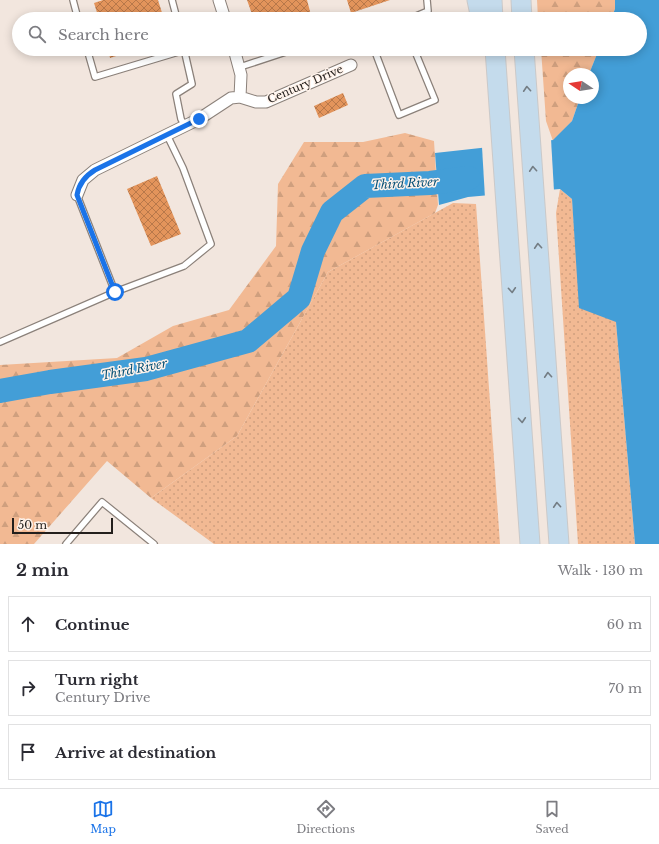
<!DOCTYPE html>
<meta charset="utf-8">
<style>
body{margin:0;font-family:"Libre Baskerville",serif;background:#f2f2f3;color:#2b2b33}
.compass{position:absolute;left:563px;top:68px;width:36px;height:36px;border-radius:50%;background:#fff;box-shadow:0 2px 10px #0003;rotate:282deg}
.scale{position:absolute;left:12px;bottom:10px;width:101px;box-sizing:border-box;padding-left:4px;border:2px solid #231f1c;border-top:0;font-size:11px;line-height:14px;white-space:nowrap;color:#231f1c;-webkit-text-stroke:3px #fff3eb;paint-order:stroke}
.stop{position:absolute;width:12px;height:12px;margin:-9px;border:3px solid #1a73e8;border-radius:50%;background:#fff}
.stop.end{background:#1a73e8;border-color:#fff;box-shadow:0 1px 4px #0008}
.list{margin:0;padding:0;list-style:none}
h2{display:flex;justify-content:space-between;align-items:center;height:52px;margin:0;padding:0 16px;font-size:17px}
h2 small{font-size:13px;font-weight:400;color:#7c7c81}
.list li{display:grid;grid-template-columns:26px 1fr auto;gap:12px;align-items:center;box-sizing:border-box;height:56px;margin:0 8px 8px;padding:0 8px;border:1px solid #e1e1e2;border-radius:0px}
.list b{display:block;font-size:15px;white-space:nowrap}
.list p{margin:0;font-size:13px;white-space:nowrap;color:#7c7c81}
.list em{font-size:13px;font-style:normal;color:#7c7c81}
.icon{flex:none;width:22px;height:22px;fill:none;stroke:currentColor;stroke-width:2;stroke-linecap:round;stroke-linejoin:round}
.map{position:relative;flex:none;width:659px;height:544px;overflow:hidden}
.search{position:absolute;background:#fff;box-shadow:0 2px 10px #0003;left:12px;right:12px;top:12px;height:44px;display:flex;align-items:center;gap:10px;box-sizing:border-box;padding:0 14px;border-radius:22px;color:#7c7c81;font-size:15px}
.sheet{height:244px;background:#fff}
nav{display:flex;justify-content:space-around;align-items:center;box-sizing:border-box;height:56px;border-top:1px solid #e1e1e2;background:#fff;font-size:11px;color:#7c7c81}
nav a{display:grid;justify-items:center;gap:2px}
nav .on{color:#1a73e8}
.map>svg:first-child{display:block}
</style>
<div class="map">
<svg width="659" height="544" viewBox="0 0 659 544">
<defs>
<pattern id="grass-dots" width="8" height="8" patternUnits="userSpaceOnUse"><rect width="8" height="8" fill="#f2b993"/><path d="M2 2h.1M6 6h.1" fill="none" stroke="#cf9f7e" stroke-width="1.8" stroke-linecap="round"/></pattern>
<pattern id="forest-firs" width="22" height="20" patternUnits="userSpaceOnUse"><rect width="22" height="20" fill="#f2b993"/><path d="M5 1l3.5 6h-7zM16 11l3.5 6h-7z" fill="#cf9f7e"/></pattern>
<pattern id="building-cross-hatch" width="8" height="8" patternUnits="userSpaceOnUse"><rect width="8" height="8" fill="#e3945b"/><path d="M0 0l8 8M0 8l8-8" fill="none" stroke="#b8784a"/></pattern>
</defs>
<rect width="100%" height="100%" fill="#f2e6de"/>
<path fill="url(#grass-dots)" d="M560,189L572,199L575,239L616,322L635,544H578L556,213Z
M453,203L476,204L500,544H214L151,498L237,436L328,272Z"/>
<path fill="url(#forest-firs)" d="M537,0H615V9L611,19H538Z
M541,49H599L589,74H569V98H580L572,121L553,141L546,121Z
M405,133L434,141L438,205L435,213L328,272L237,436L151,498L107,461L34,544H0V365L117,358L173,326L229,310L276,246L278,184L304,142H363Z"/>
<path fill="#439ed7" d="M615,0H659V544H635L616,322L579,308L572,199L560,189L468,197L439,205L435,153L553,140L572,121L580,98H593V74H589L599,49H640V19H611L615,9Z"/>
<path fill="#f2e6de" d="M551,139L554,191L485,198L482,147Z"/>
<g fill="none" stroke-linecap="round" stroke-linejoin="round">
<path stroke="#439ed7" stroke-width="24" d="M0,391L50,382L146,369L248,341L299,298L313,251L332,212L365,186L430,183L469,178"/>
</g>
<path fill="url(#building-cross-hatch)" d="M103,0H158L164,19H99L94,3Z
M247,0H307L312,19H271L269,12L253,17Z
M347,0H390L351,13Z
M108,49H138L110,58Z
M343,93L348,105L319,118L314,106Z
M157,176L181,234L151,246L127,189Z"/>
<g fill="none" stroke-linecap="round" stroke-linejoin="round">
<g stroke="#8b817a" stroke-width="8">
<path id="lane" d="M73,0L78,19
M172,0L177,19
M409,19L428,11L427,0
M87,49L95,77L185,50
M184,49L192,84L176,94L181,119L185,126
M374,49L399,115L435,100L414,49
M240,67L295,49
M77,195L115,292L184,266L211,244L183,168L167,135
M0,342L115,292
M66,544L102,502L154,544"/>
</g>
<g stroke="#8b817a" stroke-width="13">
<path id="street" d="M219,0L225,19
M234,49L241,75L240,97
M77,195L83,180L95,170L199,119L231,98L240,97L256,102H266L351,65"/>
</g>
<g stroke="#cac9c9" stroke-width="21">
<path id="highway" d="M477,0L481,19
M492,0L493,19
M521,0L522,19
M495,49L530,544
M524,49L559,544"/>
</g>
<use href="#lane" stroke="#fff" stroke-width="5.5"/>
<use href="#street" stroke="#fff" stroke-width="11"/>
<use href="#highway" stroke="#c4dbec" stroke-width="19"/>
</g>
<defs><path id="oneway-chevron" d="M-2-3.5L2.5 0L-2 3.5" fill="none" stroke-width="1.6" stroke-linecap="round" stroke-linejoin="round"/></defs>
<g stroke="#747d84">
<use href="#oneway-chevron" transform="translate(527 89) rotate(-94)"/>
<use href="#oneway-chevron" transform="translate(533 169) rotate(-94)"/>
<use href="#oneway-chevron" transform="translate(538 246) rotate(-94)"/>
<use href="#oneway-chevron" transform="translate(512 290) rotate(86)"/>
<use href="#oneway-chevron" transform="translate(548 375) rotate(-94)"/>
<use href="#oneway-chevron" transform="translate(522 420) rotate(86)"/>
<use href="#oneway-chevron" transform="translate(557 505) rotate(-94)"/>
</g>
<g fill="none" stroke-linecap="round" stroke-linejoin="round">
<path stroke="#1a73e8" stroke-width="5" d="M115,292L77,195C79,183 85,176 95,170L199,119"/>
</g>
<g text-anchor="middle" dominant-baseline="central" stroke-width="3" stroke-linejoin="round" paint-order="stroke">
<g font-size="11" fill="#231f1c" stroke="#fff3eb">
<text transform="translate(305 84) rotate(-23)">Century Drive</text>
</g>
<g font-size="12" font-style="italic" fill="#085177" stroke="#fff3eb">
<text transform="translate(405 183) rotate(-3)">Third River</text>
<text transform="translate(134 369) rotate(-11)">Third River</text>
</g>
</g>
</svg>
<svg class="compass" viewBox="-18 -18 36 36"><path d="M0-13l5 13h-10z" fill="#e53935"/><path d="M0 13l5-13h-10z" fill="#7c7c81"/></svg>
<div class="scale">50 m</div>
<div class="stop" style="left:115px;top:292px"></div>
<div class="stop end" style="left:199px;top:119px"></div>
<div class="search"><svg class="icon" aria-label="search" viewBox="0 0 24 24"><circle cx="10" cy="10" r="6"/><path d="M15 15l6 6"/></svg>Search here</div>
</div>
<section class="sheet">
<h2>2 min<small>Walk · 130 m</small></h2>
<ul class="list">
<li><svg class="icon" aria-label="ahead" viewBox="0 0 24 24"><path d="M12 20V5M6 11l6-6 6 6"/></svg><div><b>Continue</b></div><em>60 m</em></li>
<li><svg class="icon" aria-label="right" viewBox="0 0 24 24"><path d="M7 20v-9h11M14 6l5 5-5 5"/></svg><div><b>Turn right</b><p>Century Drive</p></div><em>70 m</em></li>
<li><svg class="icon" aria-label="arrive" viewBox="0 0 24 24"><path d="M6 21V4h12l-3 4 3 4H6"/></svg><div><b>Arrive at destination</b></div></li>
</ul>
</section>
<nav>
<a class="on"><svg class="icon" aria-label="map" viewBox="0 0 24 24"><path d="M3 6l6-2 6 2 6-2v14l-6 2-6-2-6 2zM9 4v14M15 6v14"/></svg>Map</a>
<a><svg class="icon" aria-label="directions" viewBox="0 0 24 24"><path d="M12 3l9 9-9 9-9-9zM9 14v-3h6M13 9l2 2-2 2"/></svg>Directions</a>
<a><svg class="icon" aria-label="saved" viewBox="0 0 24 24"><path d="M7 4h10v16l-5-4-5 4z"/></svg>Saved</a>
</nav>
